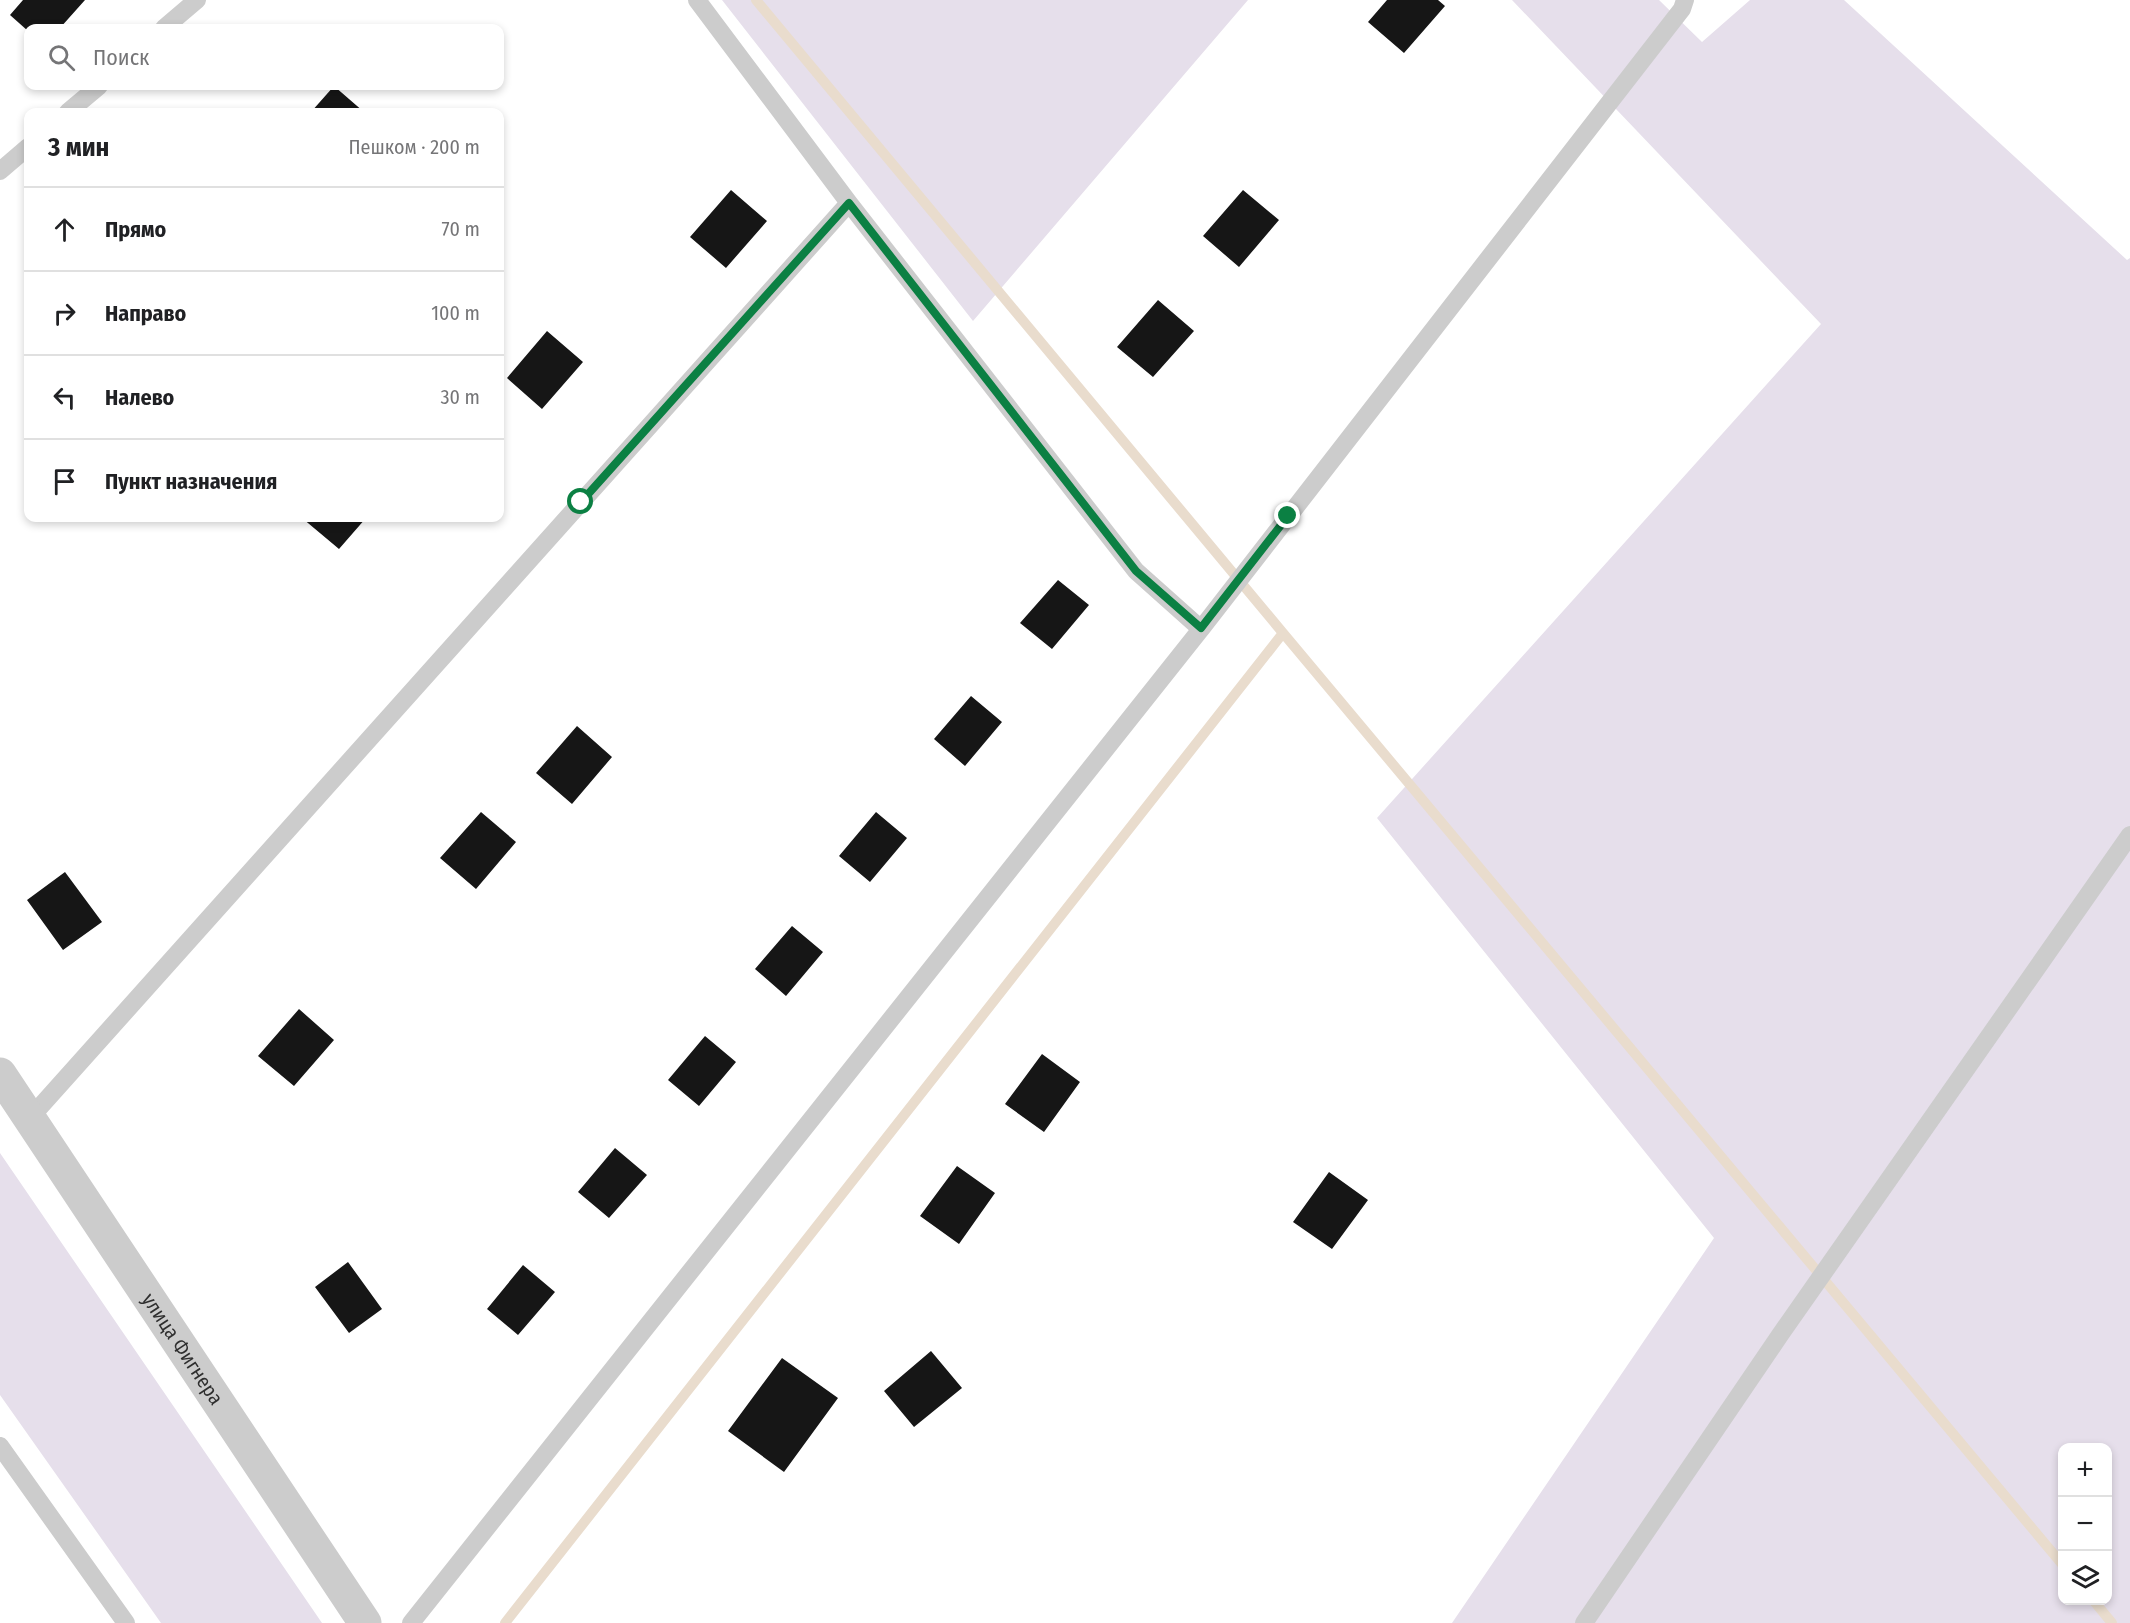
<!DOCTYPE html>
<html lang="ru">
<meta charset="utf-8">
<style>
body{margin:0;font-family:"Fira Sans Condensed",sans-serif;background:#f2f2f2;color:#202124}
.controls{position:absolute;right:18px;bottom:18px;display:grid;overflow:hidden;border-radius:12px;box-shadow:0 3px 9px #0003}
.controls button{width:54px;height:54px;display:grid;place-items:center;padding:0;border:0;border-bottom:2px solid #e0e0e0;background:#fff;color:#202124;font:30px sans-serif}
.stop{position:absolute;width:18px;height:18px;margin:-14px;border:4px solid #0b8043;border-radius:50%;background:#fff}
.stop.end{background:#0b8043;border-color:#fff;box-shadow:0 2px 6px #0008}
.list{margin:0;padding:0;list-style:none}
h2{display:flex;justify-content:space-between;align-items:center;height:78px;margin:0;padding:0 24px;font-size:26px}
h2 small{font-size:20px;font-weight:400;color:#757577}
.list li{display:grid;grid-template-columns:39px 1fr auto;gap:18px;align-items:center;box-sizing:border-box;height:84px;padding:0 24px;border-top:2px solid #e0e0e0}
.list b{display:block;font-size:22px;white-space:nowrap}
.list em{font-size:20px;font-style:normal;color:#757577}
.icon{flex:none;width:33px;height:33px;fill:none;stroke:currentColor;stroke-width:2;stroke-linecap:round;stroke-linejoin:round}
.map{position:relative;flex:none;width:2130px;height:1623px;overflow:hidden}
.search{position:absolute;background:#fff;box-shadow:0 3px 9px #0003;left:24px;top:24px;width:480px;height:66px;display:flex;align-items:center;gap:15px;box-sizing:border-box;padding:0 21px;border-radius:12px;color:#757577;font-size:22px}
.panel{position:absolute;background:#fff;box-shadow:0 3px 9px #0003;left:24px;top:108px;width:480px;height:414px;border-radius:12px}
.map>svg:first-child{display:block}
</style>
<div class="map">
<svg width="2130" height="1623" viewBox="0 0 2130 1623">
<rect width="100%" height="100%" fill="#fff"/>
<path fill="#e6dfeb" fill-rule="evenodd" d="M722,0H1248L973,321Z
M1512,0H1659L1702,42L1750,0H1844L2127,260L2130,258V1623H1452L1714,1238L1377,818L1821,324ZM2062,1448H2108V1600H2062Z
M0,1153L322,1623H161L0,1395Z"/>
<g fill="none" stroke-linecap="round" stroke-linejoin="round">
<path stroke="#e9dccd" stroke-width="10" d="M756,0L1283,633
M2093,1600L2112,1623
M505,1623L1283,633L2062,1564"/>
</g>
<path fill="#161616" d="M23,0H85L60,28H28V31L10,15Z
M1387,0H1438L1445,6L1404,53L1368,22Z
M334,86L364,112H311Z
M731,190L767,221L726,268L690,237Z
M1243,190L1279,220L1239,267L1203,236Z
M1158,300L1194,331L1153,377L1117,347Z
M547,331L583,362L542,409L507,378Z
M302,518H366L339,549Z
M1058,580L1089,605L1052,649L1020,623Z
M971,696L1002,722L965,766L934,739Z
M577,726L612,757L572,804L536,773Z
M481,812L516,842L476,889L440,858Z
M876,812L907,838L870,882L839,856Z
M65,872L102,922L63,950L27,900Z
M792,926L823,952L786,996L755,969Z
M299,1009L334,1040L294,1086L258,1056Z
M705,1036L736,1062L699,1106L668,1080Z
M1042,1054L1080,1082L1044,1132L1005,1104Z
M615,1148L647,1175L609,1218L578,1192Z
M957,1166L995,1193L959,1244L920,1216Z
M1329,1172L1368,1200L1332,1249L1293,1222Z
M348,1262L382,1309L349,1333L315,1287Z
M523,1265L555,1292L518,1335L487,1309Z
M931,1351L962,1388L914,1427L884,1391Z
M782,1358L838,1398L784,1472L728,1431Z"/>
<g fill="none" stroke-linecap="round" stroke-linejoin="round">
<path stroke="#ccc" stroke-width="18" d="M164,28L197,0
M68,112L99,86
M0,171L28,147
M1201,629L1682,9L1685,0
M30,1118L849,203
M0,1446L126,1623
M411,1623L1201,629L1136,571L849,203L697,0
M1584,1623L1780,1335L2130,835"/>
<path stroke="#ccc" stroke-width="33" id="s1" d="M0,1074L365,1623"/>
</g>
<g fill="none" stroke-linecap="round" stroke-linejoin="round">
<path stroke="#0b8043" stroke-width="8" d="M581,502L849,203L1136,571L1201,628L1288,516"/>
</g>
<g text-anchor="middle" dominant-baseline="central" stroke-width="6" stroke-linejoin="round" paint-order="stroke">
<g font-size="20" fill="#2f2f2f" stroke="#fff">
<text stroke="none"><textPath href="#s1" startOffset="330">улица Фигнера</textPath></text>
</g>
</g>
</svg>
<div class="controls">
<button>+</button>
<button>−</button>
<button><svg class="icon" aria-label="layers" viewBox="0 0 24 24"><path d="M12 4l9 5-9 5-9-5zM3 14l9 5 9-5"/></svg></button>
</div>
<div class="stop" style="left:581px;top:502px"></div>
<div class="stop end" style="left:1288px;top:516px"></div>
<div class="search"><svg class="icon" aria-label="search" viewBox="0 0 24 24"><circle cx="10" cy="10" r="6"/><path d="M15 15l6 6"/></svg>Поиск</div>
<section class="panel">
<h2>3 мин<small>Пешком · 200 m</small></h2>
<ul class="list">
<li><svg class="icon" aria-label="ahead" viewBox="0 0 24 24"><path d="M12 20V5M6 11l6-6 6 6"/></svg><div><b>Прямо</b></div><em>70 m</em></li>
<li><svg class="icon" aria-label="right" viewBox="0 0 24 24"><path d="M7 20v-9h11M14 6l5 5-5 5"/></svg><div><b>Направо</b></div><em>100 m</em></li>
<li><svg class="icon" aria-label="left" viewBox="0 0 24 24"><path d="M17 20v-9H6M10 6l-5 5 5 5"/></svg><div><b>Налево</b></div><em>30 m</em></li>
<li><svg class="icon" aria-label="arrive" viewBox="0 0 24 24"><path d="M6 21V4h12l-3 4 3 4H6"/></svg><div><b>Пункт назначения</b></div></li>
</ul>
</section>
</div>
